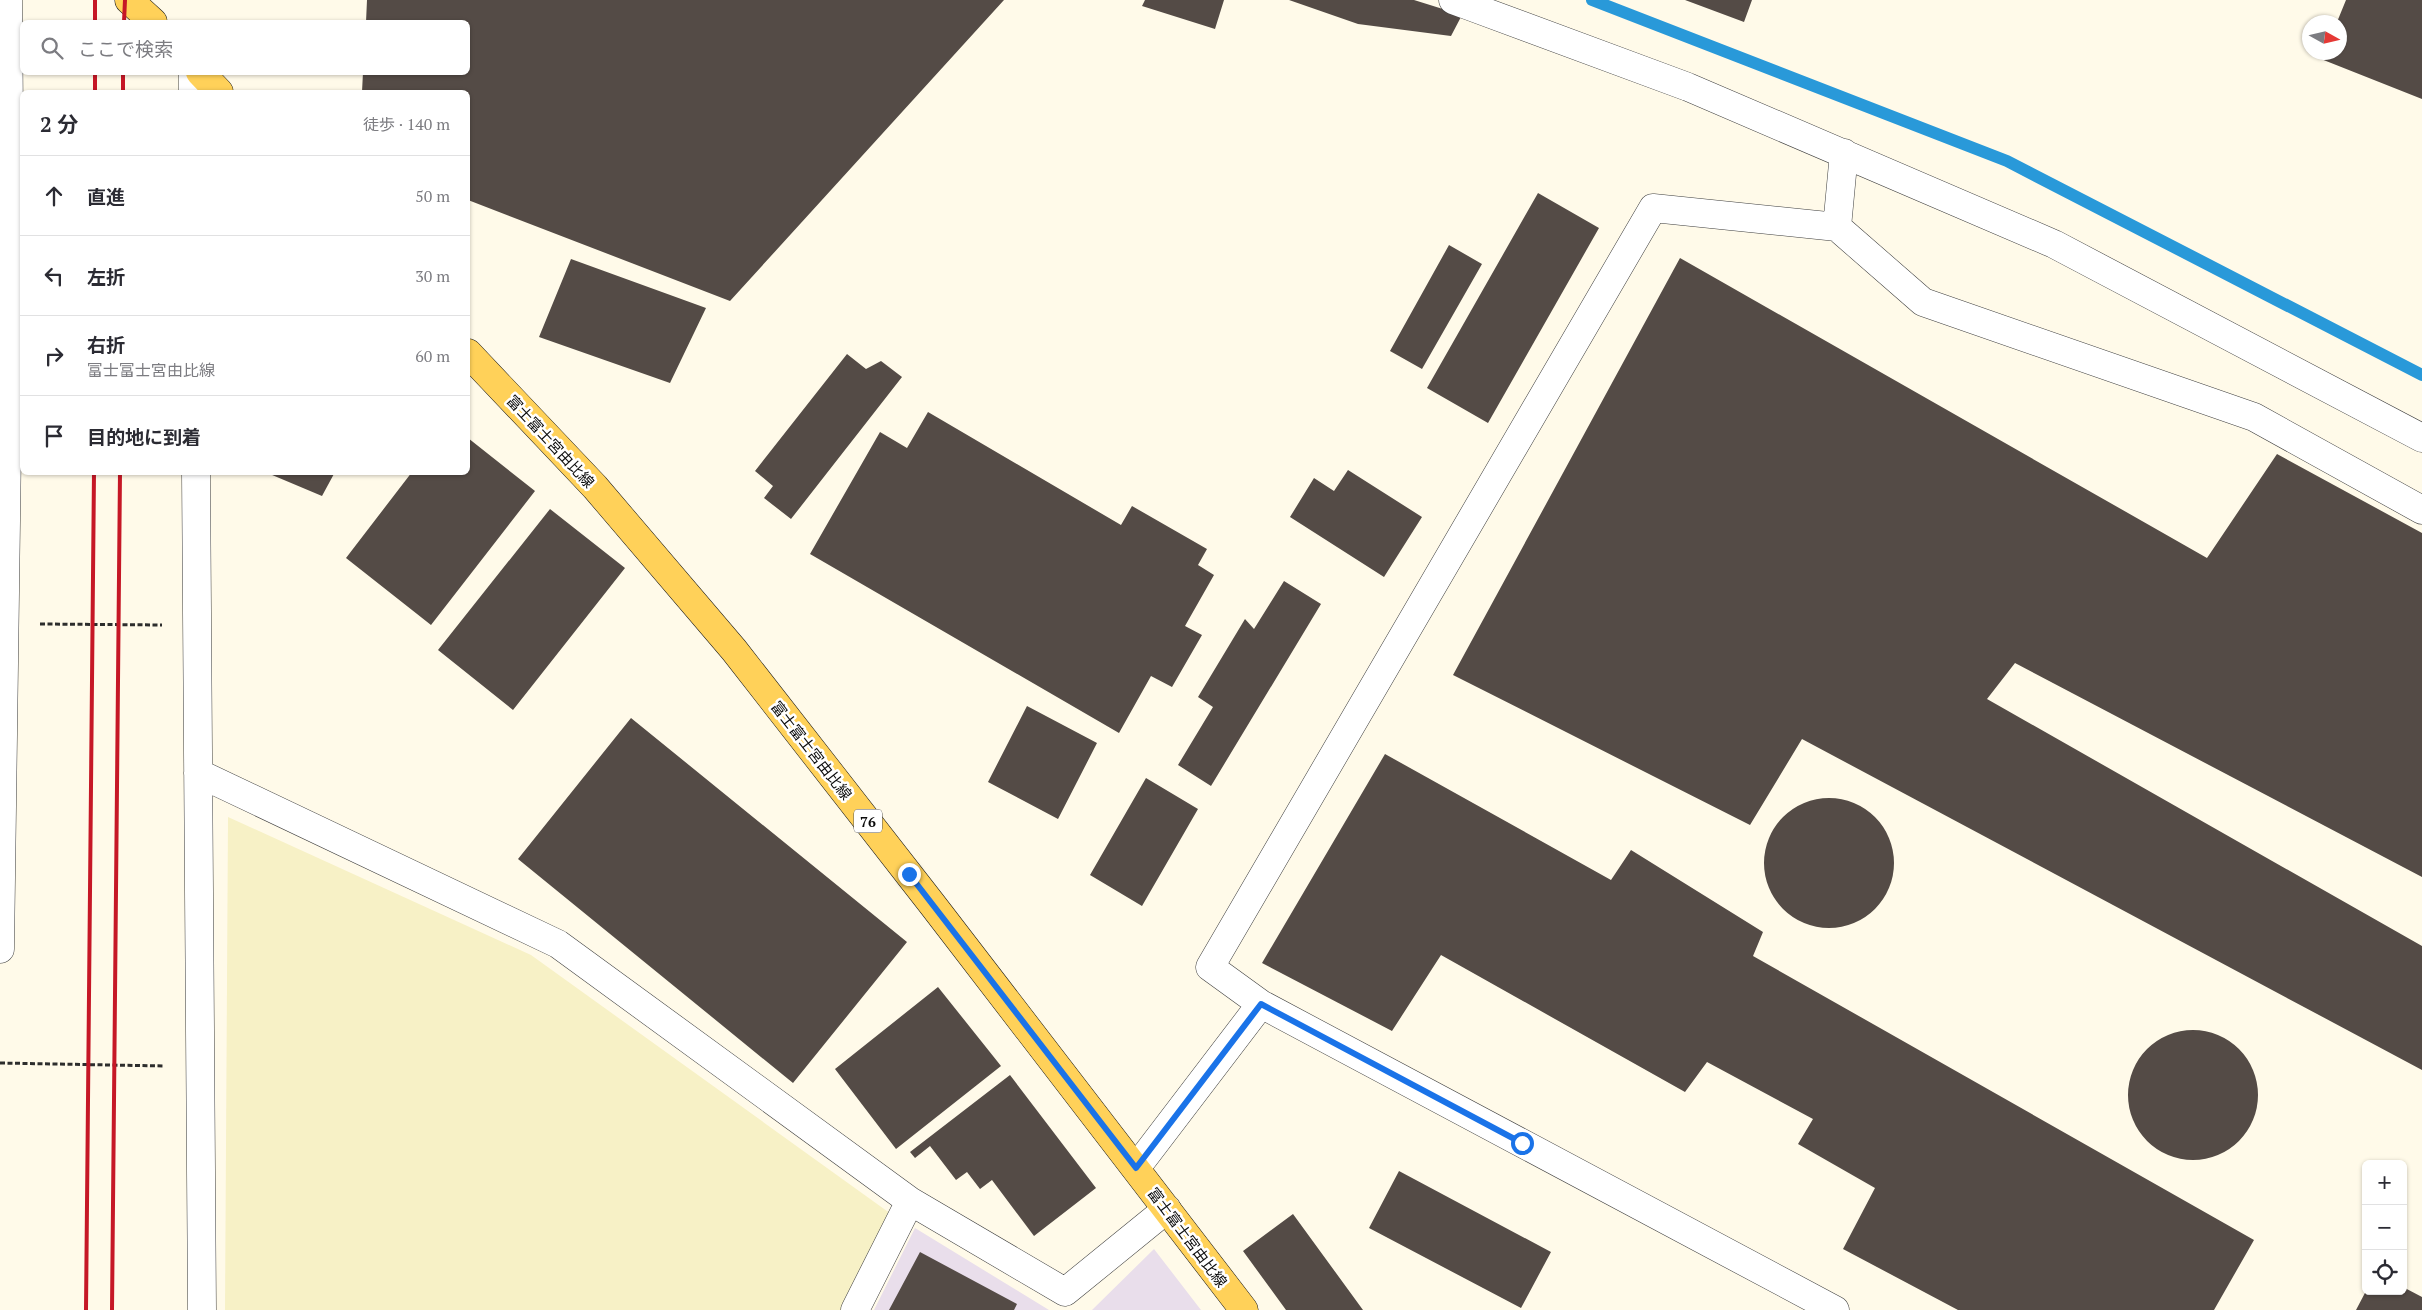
<!DOCTYPE html>
<html lang="ja">
<meta charset="utf-8">
<style>
body{margin:0;font-family:"PT Serif","Noto Sans JP",serif;background:#f2f2f3;color:#2b2b33}
.controls{position:absolute;right:15px;bottom:15px;display:grid;overflow:hidden;border-radius:8px;box-shadow:0 1px 4px #0004}
.controls button{width:45px;height:45px;display:grid;place-items:center;padding:0;border:0;border-bottom:1px solid #e1e1e2;background:#fff;color:#2b2b33;font:25px sans-serif}
.compass{position:absolute;left:2302px;top:15px;width:45px;height:45px;border-radius:50%;background:#fff;box-shadow:0 1px 4px #0004;rotate:98deg}
.stop{position:absolute;width:15px;height:15px;margin:-11px;border:4px solid #1a73e8;border-radius:50%;background:#fff}
.stop.end{background:#1a73e8;border-color:#fff;box-shadow:0 1px 5px #0008}
.list{margin:0;padding:0;list-style:none}
h2{display:flex;justify-content:space-between;align-items:center;height:65px;margin:0;padding:0 20px;font-size:21px}
h2 small{font-size:16px;font-weight:400;color:#7c7c81}
.list li{display:grid;grid-template-columns:32px 1fr auto;gap:15px;align-items:center;box-sizing:border-box;height:80px;padding:0 20px;border-top:1px solid #e1e1e2}
.list b{display:block;font-size:19px;white-space:nowrap}
.list p{margin:0;font-size:16px;white-space:nowrap;color:#7c7c81}
.list em{font-size:16px;font-style:normal;color:#7c7c81}
.icon{flex:none;width:28px;height:28px;fill:none;stroke:currentColor;stroke-width:2;stroke-linecap:round;stroke-linejoin:round}
.map{position:relative;flex:none;width:2422px;height:1310px;overflow:hidden}
.search{position:absolute;background:#fff;box-shadow:0 1px 4px #0004;left:20px;top:20px;width:450px;height:55px;display:flex;align-items:center;gap:12px;box-sizing:border-box;padding:0 18px;border-radius:8px;color:#7c7c81;font-size:19px}
.panel{position:absolute;background:#fff;box-shadow:0 1px 4px #0004;left:20px;top:90px;width:450px;height:385px;border-radius:8px}
.map>svg:first-child{display:block}
</style>
<div class="map">
<svg width="2422" height="1310" viewBox="0 0 2422 1310">
<rect width="100%" height="100%" fill="#fffae9"/>
<path fill="#e9deeb" d="M915,1228L1049,1310H874Z
M1154,1249L1201,1310H1092Z"/>
<path fill="#f7f1c6" d="M228,817L531,955L898,1219L850,1310H225Z"/>
<g fill="none" stroke-linecap="round" stroke-linejoin="round">
<path stroke="#2999d9" stroke-width="12" d="M1592,0L2007,161L2422,375"/>
</g>
<path fill="#544b46" d="M367,0H1004L730,301L468,200V92H362L363,72H468V22H366Z
M1145,0H1224L1215,29L1142,6Z
M1289,0H1414L1462,15L1451,36L1358,24Z
M1685,0H1752L1744,22Z
M2346,0H2422V99L2321,59L2324,52H2340V22H2337Z
M1538,193L1599,228L1488,423L1427,388Z
M1449,245L1482,264L1422,369L1390,351Z
M1680,258L2207,558L2277,454L2422,533V877L2015,663L1987,699L2422,946V1070L1802,739L1750,825L1453,675Z
M571,259L706,308L670,383L539,337Z
M847,354L866,369L881,361L902,377L791,519L764,498L773,486L755,471Z
M928,412L1121,525L1132,506L1207,549L1198,565L1214,575L1185,626L1202,635L1172,687L1151,676L1119,733L810,554L880,432L907,448Z
M468,438L535,491L431,625L346,558L412,472H468Z
M1348,470L1422,517L1384,577L1290,517L1314,478L1334,491Z
M265,472H335L322,496Z
M550,509L625,568L513,710L438,650Z
M1284,581L1321,604L1211,786L1178,765L1213,707L1198,697L1245,619L1254,629Z
M1027,706L1097,743L1058,819L988,782Z
M631,718L907,942L793,1083L518,859Z
M1385,754L1611,880L1631,850L1763,932L1753,956L2254,1240L2214,1310H1958L1843,1249L1875,1188L1798,1144L1813,1119L1707,1062L1685,1092L1441,955L1392,1031L1262,963Z
M1146,778L1198,809L1142,906L1090,875Z
M1764 863a65 65 0 1 1 130 0a65 65 0 1 1-130 0Z
M938,987L1001,1066L896,1149L835,1069Z
M2128 1095a65 65 0 1 1 130 0a65 65 0 1 1-130 0Z
M1010,1075L1096,1188L1034,1236L992,1180L980,1189L967,1172L956,1180L930,1146L915,1158L910,1152Z
M1399,1171L1551,1252L1521,1308L1369,1228Z
M1293,1214L1363,1310H1286L1243,1251Z
M920,1252L1017,1304L1014,1310H889Z
M2403,1287L2422,1297V1310H2356L2366,1291H2403Z"/>
<g fill="none" stroke-linecap="round" stroke-linejoin="round">
<g stroke="#3e3e3e" stroke-width="29">
<path id="minor" d="M1453,0L1688,87L2054,244L2422,438
M193,72V92
M1837,227L1923,302L2254,417L2422,510
M196,472L202,1310
M198,773L558,944L910,1201
M0,949L10,236L8,0
M1261,1004L1835,1310
M1136,1168L1261,1004L1210,967L1653,208L1837,227L1844,153
M855,1310L910,1201L1065,1292L1167,1209"/>
</g>
<g stroke="#1c1c1c" stroke-width="29">
<path id="major" d="M129,0L153,22
M200,72L219,92
M468,353L595,487L734,650L932,904L1244,1310"/>
</g>
<path stroke="#2d2d2d" stroke-width="3" stroke-dasharray="5 2.5" stroke-linecap="butt" d="M40,624L162,625
M0,1063L165,1066"/>
<use href="#minor" stroke="#fff" stroke-width="28"/>
<use href="#major" stroke="#ffd159" stroke-width="28"/>
<path stroke="#c61726" stroke-width="4" d="M95,22V0
M124,22L125,0
M95,92V72
M123,92V72
M86,1310L94,472
M112,1310L120,472"/>
</g>
<g fill="none" stroke-linecap="round" stroke-linejoin="round">
<path stroke="#1a73e8" stroke-width="6" d="M909,874L1136,1168L1261,1004L1522,1143"/>
</g>
<g text-anchor="middle" dominant-baseline="central" stroke-width="5" stroke-linejoin="round" paint-order="stroke">
<rect fill="#fff" stroke="#545454" stroke-width="1" x="854" y="809.5" width="28" height="23" rx="4"/>
<g font-size="14" font-weight="bold" fill="#0b0b0b">
<text x="868" y="821">76</text>
</g>
<g font-size="15" fill="#0b0b0b" stroke="#fff">
<text transform="translate(551 441) rotate(47)">富士富士宮由比線</text>
<text transform="translate(812 750) rotate(52)">富士富士宮由比線</text>
<text transform="translate(1188 1237) rotate(53)">富士富士宮由比線</text>
</g>
</g>
</svg>
<div class="controls">
<button>+</button>
<button>−</button>
<button><svg class="icon" aria-label="locate" viewBox="0 0 24 24"><circle cx="12" cy="12" r="6"/><path d="M12 2v4M12 18v4M2 12h4M18 12h4"/></svg></button>
</div>
<svg class="compass" viewBox="-18 -18 36 36"><path d="M0-13l5 13h-10z" fill="#e53935"/><path d="M0 13l5-13h-10z" fill="#7c7c81"/></svg>
<div class="stop" style="left:1522px;top:1143px"></div>
<div class="stop end" style="left:909px;top:874px"></div>
<div class="search"><svg class="icon" aria-label="search" viewBox="0 0 24 24"><circle cx="10" cy="10" r="6"/><path d="M15 15l6 6"/></svg>ここで検索</div>
<section class="panel">
<h2>2 分<small>徒歩 · 140 m</small></h2>
<ul class="list">
<li><svg class="icon" aria-label="ahead" viewBox="0 0 24 24"><path d="M12 20V5M6 11l6-6 6 6"/></svg><div><b>直進</b></div><em>50 m</em></li>
<li><svg class="icon" aria-label="left" viewBox="0 0 24 24"><path d="M17 20v-9H6M10 6l-5 5 5 5"/></svg><div><b>左折</b></div><em>30 m</em></li>
<li><svg class="icon" aria-label="right" viewBox="0 0 24 24"><path d="M7 20v-9h11M14 6l5 5-5 5"/></svg><div><b>右折</b><p>富士富士宮由比線</p></div><em>60 m</em></li>
<li><svg class="icon" aria-label="arrive" viewBox="0 0 24 24"><path d="M6 21V4h12l-3 4 3 4H6"/></svg><div><b>目的地に到着</b></div></li>
</ul>
</section>
</div>
